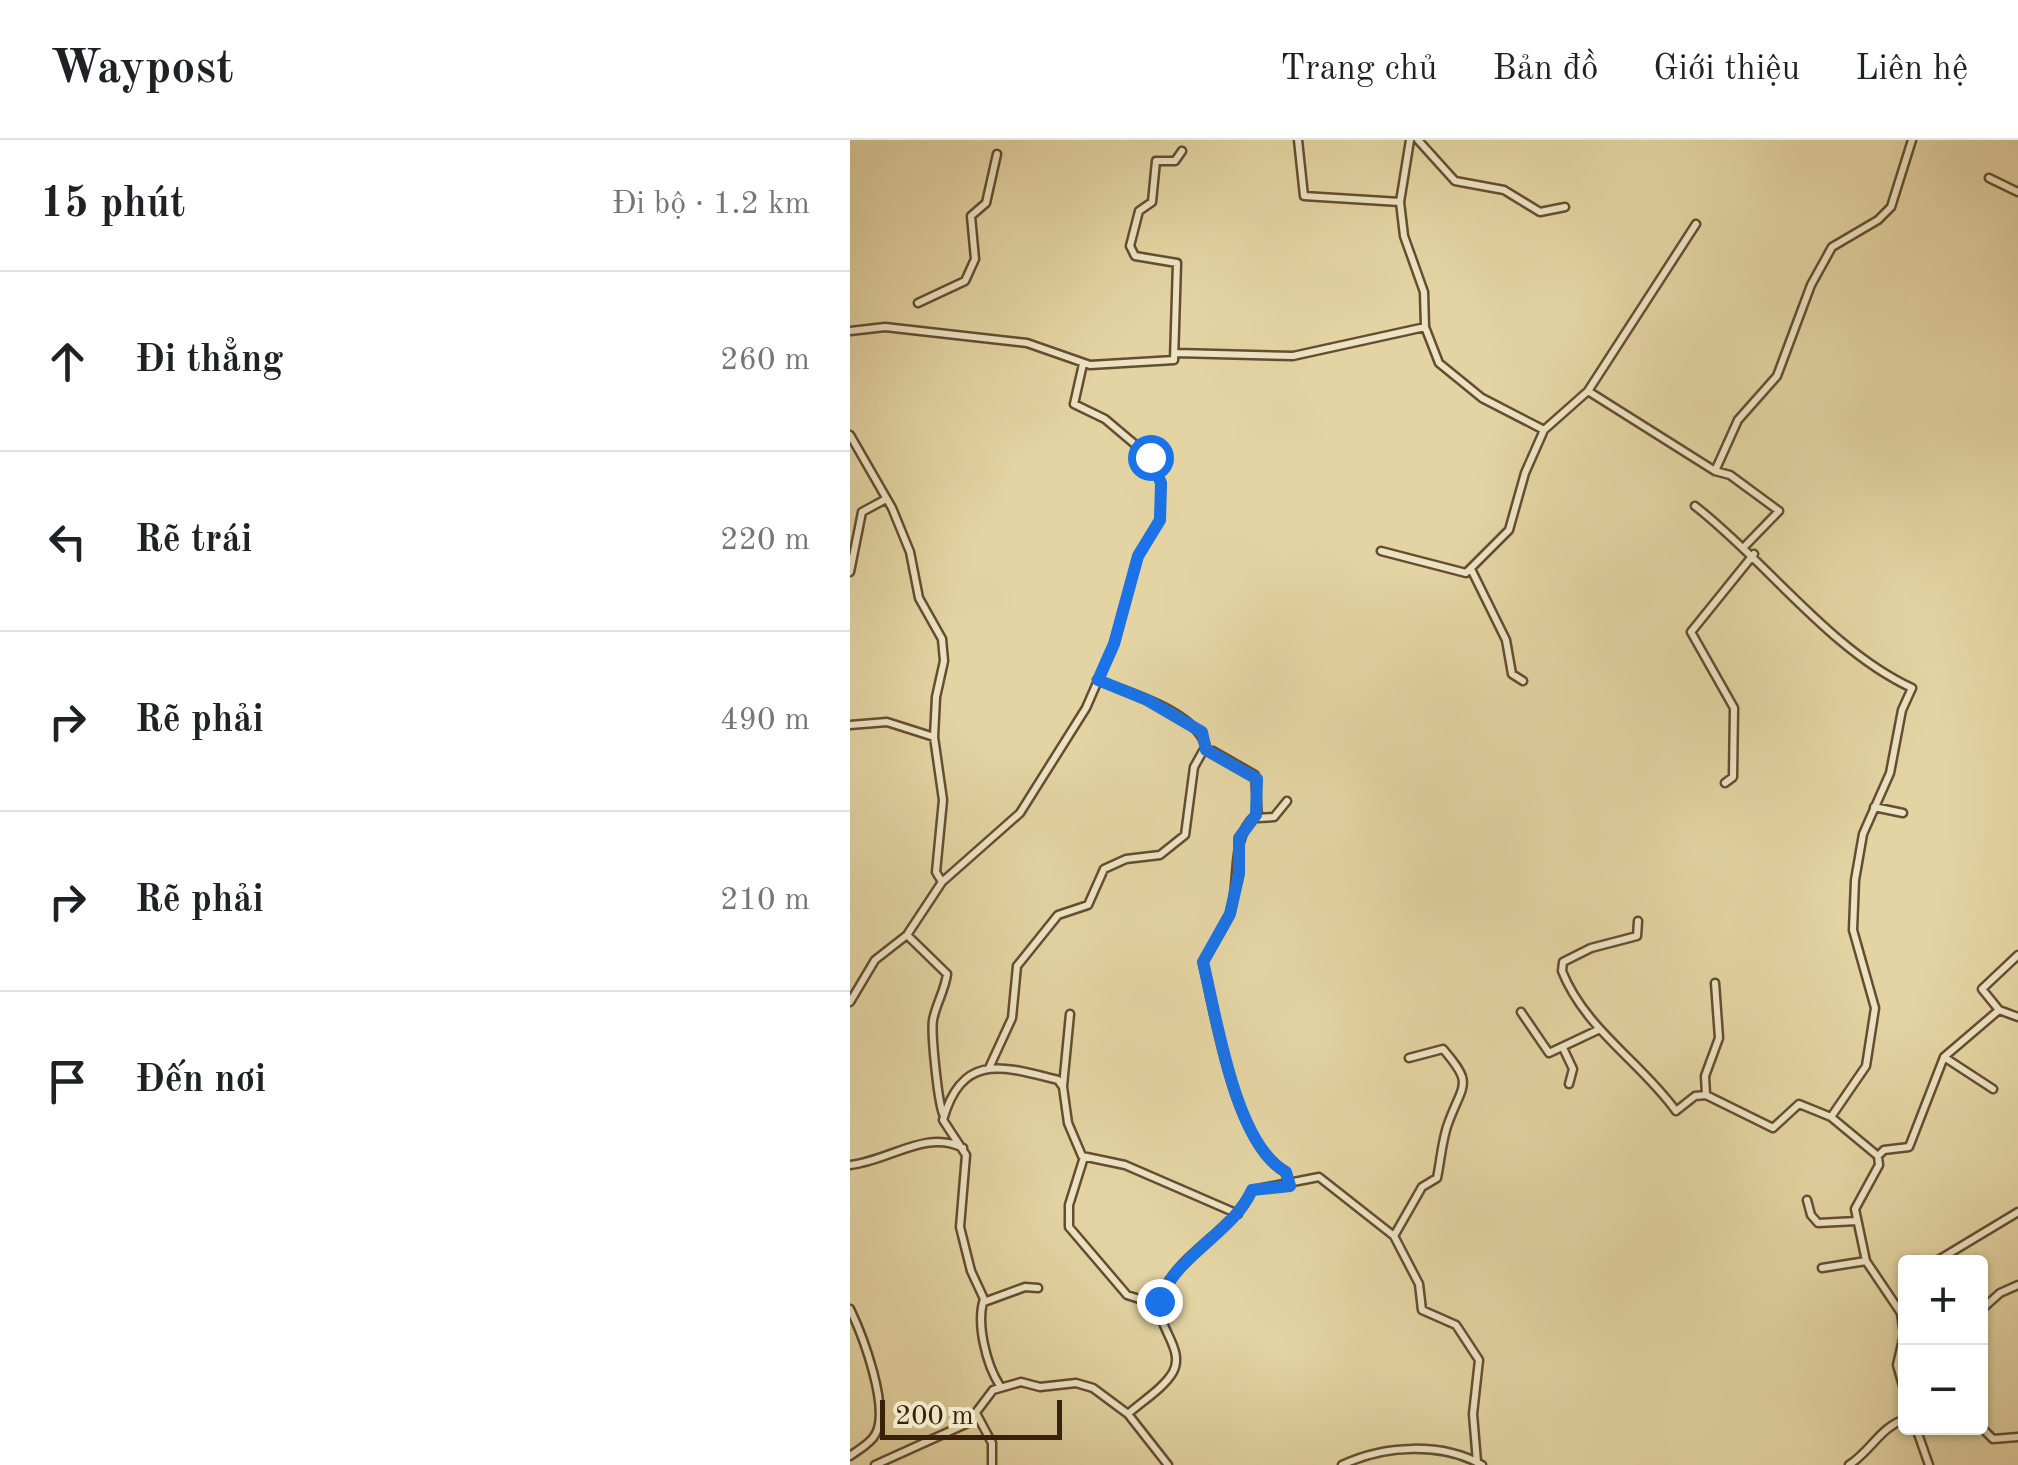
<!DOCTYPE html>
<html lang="vi">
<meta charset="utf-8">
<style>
body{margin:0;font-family:"Old Standard TT",serif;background:#f6f6f6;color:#202124}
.controls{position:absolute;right:30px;bottom:30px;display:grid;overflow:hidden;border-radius:10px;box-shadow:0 2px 8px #0004}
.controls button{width:90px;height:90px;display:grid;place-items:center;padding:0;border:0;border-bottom:2px solid #e0e0e0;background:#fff;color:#202124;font:50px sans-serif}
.scale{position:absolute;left:30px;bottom:25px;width:182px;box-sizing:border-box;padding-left:10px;border:5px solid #3a220a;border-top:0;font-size:28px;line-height:35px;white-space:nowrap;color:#3a220a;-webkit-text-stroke:8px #ede3c3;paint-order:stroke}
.stop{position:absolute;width:30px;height:30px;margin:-22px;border:8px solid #1a73e8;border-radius:50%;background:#fff}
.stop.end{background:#1a73e8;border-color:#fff;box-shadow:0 2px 10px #0008}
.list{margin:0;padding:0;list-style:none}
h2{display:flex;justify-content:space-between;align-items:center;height:130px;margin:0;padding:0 40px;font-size:42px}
h2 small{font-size:32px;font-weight:400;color:#757577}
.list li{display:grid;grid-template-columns:65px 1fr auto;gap:30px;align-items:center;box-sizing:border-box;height:180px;padding:0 40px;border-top:2px solid #e0e0e0}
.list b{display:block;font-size:38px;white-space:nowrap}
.list em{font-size:32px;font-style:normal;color:#757577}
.icon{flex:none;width:55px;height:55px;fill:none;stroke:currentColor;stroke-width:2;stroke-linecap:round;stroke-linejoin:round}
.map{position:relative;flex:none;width:1168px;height:1325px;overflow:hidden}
header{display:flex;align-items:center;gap:60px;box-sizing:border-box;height:140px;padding:0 50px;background:#fff;border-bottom:2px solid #e0e0e0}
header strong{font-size:48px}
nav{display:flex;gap:55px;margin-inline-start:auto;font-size:35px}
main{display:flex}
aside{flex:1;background:#fff}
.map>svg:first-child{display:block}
</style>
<header>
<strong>Waypost</strong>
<nav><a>Trang chủ</a><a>Bản đồ</a><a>Giới thiệu</a><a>Liên hệ</a></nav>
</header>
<main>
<aside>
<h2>15 phút<small>Đi bộ · 1.2 km</small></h2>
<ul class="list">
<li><svg class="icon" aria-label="ahead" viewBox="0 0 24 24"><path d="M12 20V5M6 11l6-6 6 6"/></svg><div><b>Đi thẳng</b></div><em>260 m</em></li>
<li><svg class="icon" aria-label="left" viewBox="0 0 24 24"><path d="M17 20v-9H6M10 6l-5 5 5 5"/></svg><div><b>Rẽ trái</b></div><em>220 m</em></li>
<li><svg class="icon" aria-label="right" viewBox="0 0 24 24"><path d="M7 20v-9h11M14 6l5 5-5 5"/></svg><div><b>Rẽ phải</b></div><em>490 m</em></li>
<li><svg class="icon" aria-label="right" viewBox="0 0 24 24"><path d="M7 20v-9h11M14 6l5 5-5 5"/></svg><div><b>Rẽ phải</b></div><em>210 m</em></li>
<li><svg class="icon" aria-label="arrive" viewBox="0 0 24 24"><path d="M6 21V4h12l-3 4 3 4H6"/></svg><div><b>Đến nơi</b></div></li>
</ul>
</aside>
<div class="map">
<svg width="1168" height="1325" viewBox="0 0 1168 1325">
<rect width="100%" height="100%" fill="#e4d4a3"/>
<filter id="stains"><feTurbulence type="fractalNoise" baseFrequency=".002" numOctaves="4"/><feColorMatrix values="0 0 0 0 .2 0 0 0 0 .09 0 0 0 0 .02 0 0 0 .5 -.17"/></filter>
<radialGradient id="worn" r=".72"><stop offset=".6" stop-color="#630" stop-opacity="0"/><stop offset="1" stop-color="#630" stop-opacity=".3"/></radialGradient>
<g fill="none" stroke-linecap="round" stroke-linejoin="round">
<g stroke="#644e30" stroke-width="11">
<path id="minor" d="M448,0L454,56L550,62
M560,0L550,62L554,96L574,152L575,187L589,223L632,258L694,290L738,251L865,331L880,335L929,371L896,405
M568,0L605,41L654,50L690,72L715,67
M1139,38L1168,52
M68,163L115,141L125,119L121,76L136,63L147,14
M0,191L35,187L177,203L240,225L324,220L327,123L285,116L280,106L289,71L302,62L306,21H325L332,11
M327,213L443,216L575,187
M738,251L846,84
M0,295L42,368L60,412L69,458L92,499L94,521L86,557L84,597L93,660L86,732L92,742
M865,331L888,280L927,236L961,145L982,107L1028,80L1041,67L1062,0
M845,366C918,423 980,510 1062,548L1052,570L1040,633L1013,694L1005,740L1003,790L1025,868L1016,926L981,977
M531,411L616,433L659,390L675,333L694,290
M621,429L656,500L662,534L673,541
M0,432L12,372L36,359
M247,540C280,553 349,572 357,610
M0,585L37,582L84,597
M875,643L883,637L884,568L841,492L904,414
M1024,667L1053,673
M406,675C379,698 391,741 380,773C373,790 361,806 353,823C366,880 385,1003 435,1032L440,1046
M788,781L787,796L741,808L713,822L712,831C735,889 791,922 826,971L845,956L856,955L923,988L949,964L981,977L1028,1016L1029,1025L1005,1069L1016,1121L1051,1173L1054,1195L1047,1225L1056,1256
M57,795L97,834C95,850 86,864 83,880C81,893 88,966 94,976
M1168,815L1132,849L1149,870L1168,877
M0,862L25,820L57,795L92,742L170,673L236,568L264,504L288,416L310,380L311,343L300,317L255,279L224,264L233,224
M671,872L699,913L750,889
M714,910L723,929L719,944
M1094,917L1143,949
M139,928L162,878L167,826L208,775L238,765L254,729L276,719L310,715L335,695L344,627L353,611H363L405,635L408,678L424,677L437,661
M213,946L220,874
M856,955L855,936L869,898L865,843
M1028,1016L1034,1010L1059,1007L1094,917L1149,870
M234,1017L219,1065V1087L277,1155L308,1165
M0,1025C39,1021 76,989 113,1008
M957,1060L961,1075L968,1083L1007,1081
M544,1096L572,1047L587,1038C591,1019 592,998 599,981C614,942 623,944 593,909L559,918
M1085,1122L1168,1072
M972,1128L1016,1121
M134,1162L175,1147L188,1148
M0,1169C12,1194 41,1269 25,1295C20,1304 8,1310 0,1316
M1130,1171L1150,1153L1168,1145
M1051,1173L1056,1163
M150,1246C136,1224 126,1183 134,1159L121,1131L110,1087L116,1015L93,980C112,912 153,926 208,940L213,947L218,983L232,1016L275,1025L388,1074
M278,1274C291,1262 314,1248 323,1232C337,1206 298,1181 312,1152C333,1111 383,1090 402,1050L469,1037L544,1096L569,1144L572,1170L606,1185L629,1220L623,1274L627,1322
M127,1275L142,1303V1325
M1130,1286L1143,1299L1168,1297
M1066,1288L1079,1325
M25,1325L118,1283L143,1250L171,1242L190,1247L226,1243L243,1248L278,1274L318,1325
M492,1325C534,1305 592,1302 632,1325
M999,1325C1021,1311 1031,1286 1056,1279"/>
</g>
<use href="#minor" stroke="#ede3c3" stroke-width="6"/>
</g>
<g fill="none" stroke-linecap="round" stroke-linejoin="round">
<path stroke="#1a73e8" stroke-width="12" d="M300,317L311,343L310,380L288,416L264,504L248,540L297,560L345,588L352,592L356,610L407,639L406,675L389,698V734L380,774L353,822C367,879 385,1004 436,1032L440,1046L402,1050C383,1093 327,1114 309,1161"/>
</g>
<rect width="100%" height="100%" filter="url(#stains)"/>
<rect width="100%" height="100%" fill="url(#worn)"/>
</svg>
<div class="controls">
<button>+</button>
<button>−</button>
</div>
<div class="scale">200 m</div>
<div class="stop" style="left:300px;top:317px"></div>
<div class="stop end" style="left:309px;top:1161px"></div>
</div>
</main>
